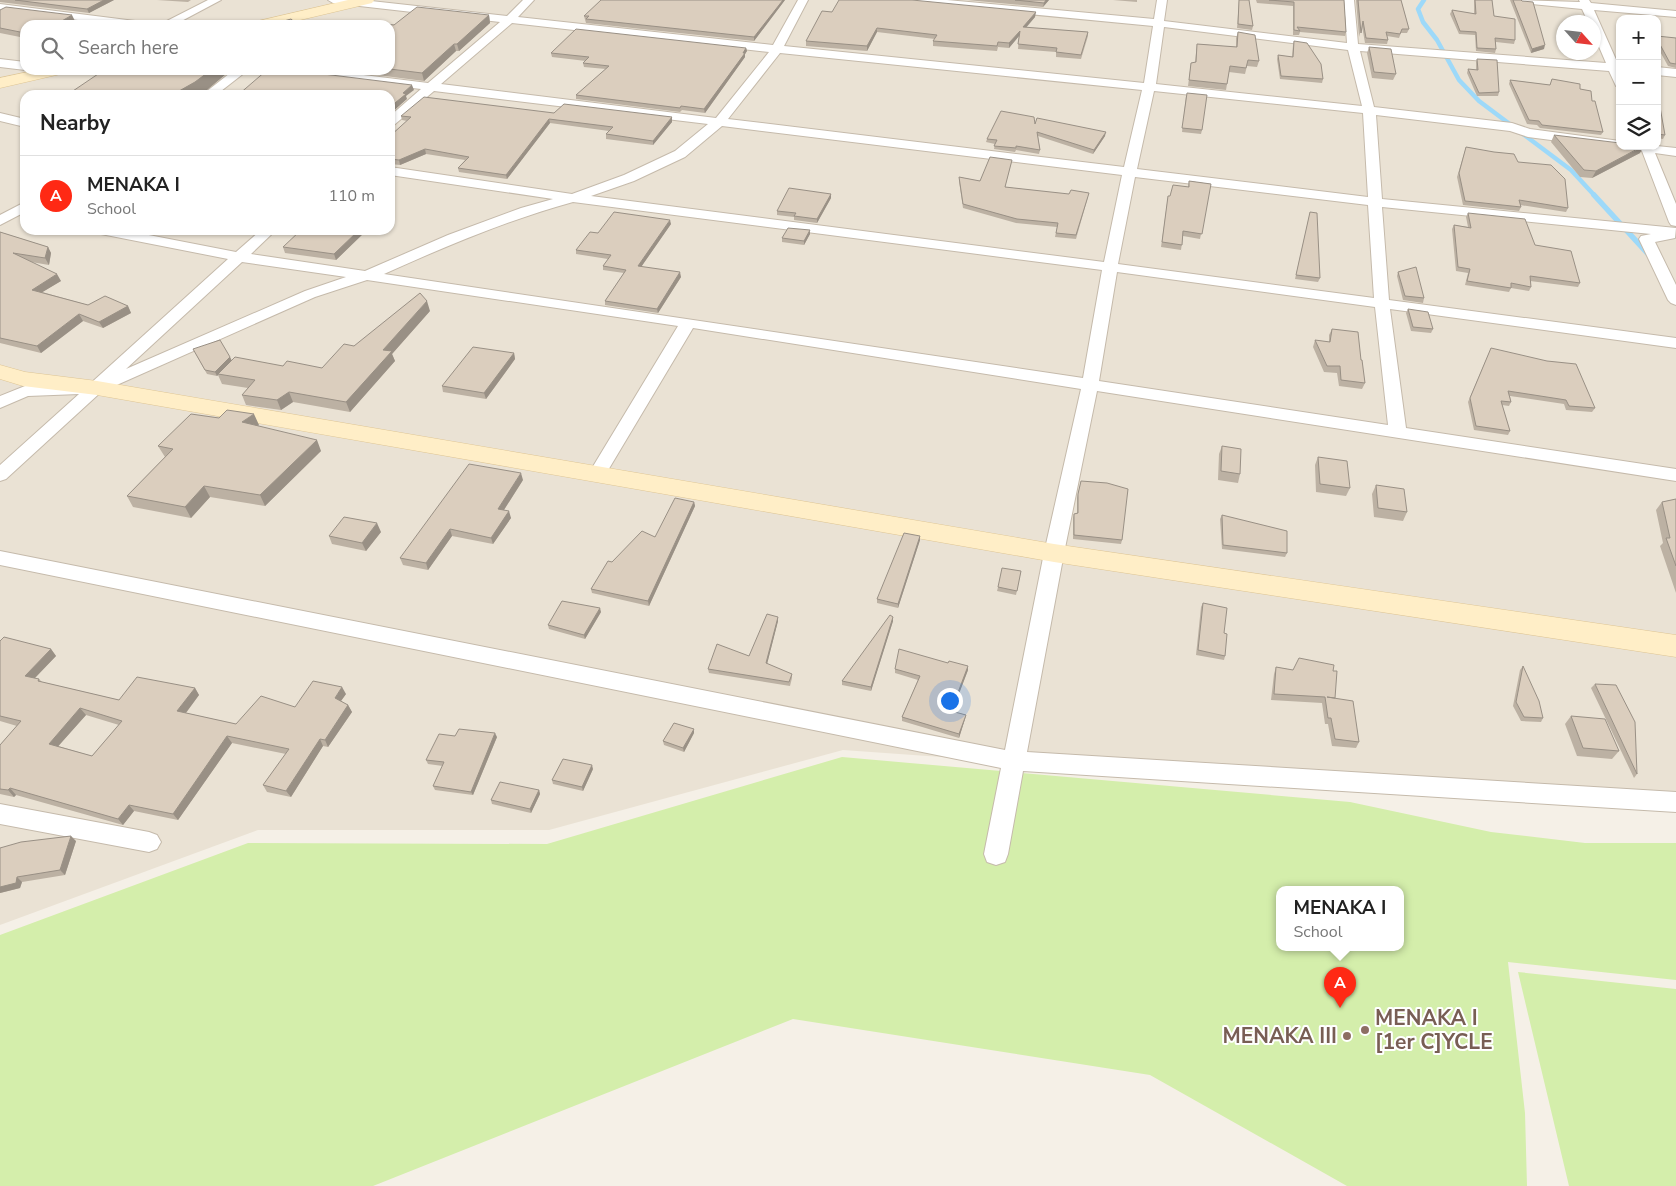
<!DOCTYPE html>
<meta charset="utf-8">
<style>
body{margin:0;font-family:"Nunito Sans",sans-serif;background:#f2f2f2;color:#222}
.controls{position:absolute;right:15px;top:15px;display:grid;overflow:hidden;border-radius:10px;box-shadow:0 1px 4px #0004}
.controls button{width:45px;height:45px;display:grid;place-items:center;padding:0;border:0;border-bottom:1px solid #e0e0e0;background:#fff;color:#222;font:25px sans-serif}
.compass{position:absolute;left:1556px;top:15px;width:45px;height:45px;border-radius:50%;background:#fff;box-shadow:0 1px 4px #0004;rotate:117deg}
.you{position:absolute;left:949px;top:700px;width:18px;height:18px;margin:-12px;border:4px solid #fff;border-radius:50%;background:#1a73e8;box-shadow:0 0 0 8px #1a73e833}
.badge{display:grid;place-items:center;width:32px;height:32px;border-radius:50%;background:#ff2914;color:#fff;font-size:16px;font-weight:700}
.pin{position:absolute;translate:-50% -41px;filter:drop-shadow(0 1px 2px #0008)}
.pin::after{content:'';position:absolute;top:26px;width:18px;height:15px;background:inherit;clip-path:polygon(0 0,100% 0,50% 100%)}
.popup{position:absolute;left:1276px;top:886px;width:128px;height:65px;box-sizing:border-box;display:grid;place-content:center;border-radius:10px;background:#fff;filter:drop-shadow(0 1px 4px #0005);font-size:16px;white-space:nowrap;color:#767676}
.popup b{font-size:19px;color:#222}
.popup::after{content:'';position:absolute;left:50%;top:100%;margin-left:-10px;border:10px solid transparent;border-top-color:#fff}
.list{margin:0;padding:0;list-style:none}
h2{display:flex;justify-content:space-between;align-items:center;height:65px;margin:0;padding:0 20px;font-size:21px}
h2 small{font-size:16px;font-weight:400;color:#767676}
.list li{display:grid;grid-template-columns:32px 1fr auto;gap:15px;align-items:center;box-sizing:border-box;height:80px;padding:0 20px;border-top:1px solid #e0e0e0}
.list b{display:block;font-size:19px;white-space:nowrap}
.list p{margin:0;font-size:16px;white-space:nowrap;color:#767676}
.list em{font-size:16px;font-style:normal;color:#767676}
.icon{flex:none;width:28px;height:28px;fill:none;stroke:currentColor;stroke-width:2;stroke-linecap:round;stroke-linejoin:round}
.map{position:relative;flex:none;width:1676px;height:1186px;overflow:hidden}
.search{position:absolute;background:#fff;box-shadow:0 1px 4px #0004;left:20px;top:20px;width:375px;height:55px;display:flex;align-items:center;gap:12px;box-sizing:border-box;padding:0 18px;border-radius:15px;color:#767676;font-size:19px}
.panel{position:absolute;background:#fff;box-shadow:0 1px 4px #0004;left:20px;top:90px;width:375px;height:145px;border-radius:15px}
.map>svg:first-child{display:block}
</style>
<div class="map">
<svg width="1676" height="1186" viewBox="0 0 1676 1186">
<rect width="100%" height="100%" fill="#f5f0e7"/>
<path fill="#eae2d4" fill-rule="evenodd" d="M0,0H1676V809L843,750L549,830H258L0,925ZM1620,19H1657V146H1620ZM1564,22H1594V52H1564ZM25,25H390V70H25ZM25,95H390V230H25Z"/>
<path fill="#d4eeab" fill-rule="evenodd" d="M842,757L1350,802L1491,832L1585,843H1676V980L1508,962L1525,1113L1527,1186H1347L1150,1075L793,1019L373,1186H0V935L248,843L547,844ZM1280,889H1400V947H1280Z
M1518,972L1676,989V1186H1569Z"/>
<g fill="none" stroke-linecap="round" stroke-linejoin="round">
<path stroke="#9dd9f9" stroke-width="4.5" d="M1424,0L1418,9L1423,22L1437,40L1459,80L1479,101L1571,170L1595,196"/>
<path stroke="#9dd9f9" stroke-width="5.5" d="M1594,195L1650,256"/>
<g stroke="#c5baab" stroke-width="2">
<path id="street" d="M208,0H221L174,25H159Z
M328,0H362L507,16L523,0H534L518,17L773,45L798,0H808L784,46L1144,83L1153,26L913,3L908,0H947L1154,19L1157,0H1167L1164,21L1347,43L1344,0H1354L1358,44L1606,63L1594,35V22H1588L1582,9L1522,3L1517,0L1580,2L1579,0H1589L1591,3L1676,11V17L1594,10L1618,64H1620V87L1616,86L1609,71L1360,51L1374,107L1512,123L1530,129L1620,141V146H1626L1620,149L1528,137L1510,131L1376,115L1382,199L1676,228L1675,238L1655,242L1676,285V305L1671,303L1668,300L1639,239L1641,236L1651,234L1382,207L1389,300L1676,338V348L1390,309L1406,428L1676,469V481L1097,391L1064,553L1027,752L1676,792V812L1023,771L1008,854L1005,862L996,865L987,862L984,854L1001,768L0,565V551L1005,750L1044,553L1081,389L693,328L604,477L598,479L592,477L589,473L678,326L367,280L315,297L101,392L6,479L0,481V465L79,394L28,396L0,408V396L25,386L91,383L228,259L101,234L96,233L94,230H123L236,252L261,230H276L251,254L365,271L448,235L521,208L553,199L390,175V167L572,194L624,175L675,151L708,124L434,91L394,125L390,126V116L421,89L294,74L288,70H323L428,83L500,22L333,3ZM512,23L769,52L716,118L441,84ZM1164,27L1348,50L1362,106L1156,84ZM780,53L1142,90L1124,167L728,119ZM1154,91L1363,113L1368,197L1137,169ZM722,126L1122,175L1104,262L591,196L634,181L685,157ZM1135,177L1368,205L1374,298L1118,264ZM573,202L1102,270L1083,378L384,274C446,246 508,220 573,202ZM242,262L346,277L305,291L126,369ZM1117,272L1375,307L1388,425L1099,381Z
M0,4L143,22L149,25H117L0,10Z
M0,59L25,62V70L0,67Z
M1657,67L1676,69V77L1657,75Z
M234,70H248L216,95H202Z
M0,113L25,119V127L0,121Z
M1657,146L1676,148V156L1655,153L1676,204V226L1671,225L1669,222L1642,151L1632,150L1631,147Z
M25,202V212L0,225V215Z
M0,804L149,832L157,835L161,842L157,849L149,852L0,824Z"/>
</g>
<g stroke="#dec594" stroke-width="1">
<path id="secondary" d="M348,0H374L372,3L279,25H251L254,22Z
M37,70H67L65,73L0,88V78Z
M0,365L25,372L97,381L1054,544L1676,635V657L1054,562L97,395L23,386L0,379Z"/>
</g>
<use href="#street" fill="#fff" fill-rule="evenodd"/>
<use href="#secondary" fill="#ffeec7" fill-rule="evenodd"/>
</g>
<path fill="#bcb1a3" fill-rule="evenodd" d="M0,0H114L89,13L0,2Z
M157,0H191L188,2Z
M785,0L754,41L586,23L584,16Z
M967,0H1049L1043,7Z
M1113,0H1137V2Z
M1239,0H1249L1253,26L1252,30L1237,28Z
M1256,0H1344L1346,32L1345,36L1300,32L1299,35H1293V6L1257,3Z
M1356,0H1401L1409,29L1407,33H1401L1399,38L1387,36L1388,40L1387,44L1365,43L1362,26L1359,37Z
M1474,0H1492L1494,16L1515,40L1514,44L1496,42V49L1495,53L1476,51L1475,35L1459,34L1450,14L1452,10L1474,14Z
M1510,0H1521L1544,49L1531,53Z
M913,1L1035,17L1026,28L1088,32V36L1081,59L1056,57V52L1018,49L1019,36L1009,48L998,47L997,51L933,46V41L935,39L877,32L867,51L806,46V41Z
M0,10L75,21L69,25H25V38L0,33Z
M489,15L490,23L459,51H456L424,81L338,70H390V25Z
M1238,32L1259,61L1257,67L1247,66L1245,74L1229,72L1226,90L1188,86L1191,63L1195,62L1197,44L1236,47V38Z
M1657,36L1676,38V68L1668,66L1657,46Z
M1294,41L1323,79L1322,83L1280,79L1277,59L1278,55L1292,57L1293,45Z
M1369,47L1396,74L1393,80L1372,78L1367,53Z
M746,48L747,51L745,54V57L705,113L682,110L680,112L576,99V95L606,69L584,67L583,63L586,61L552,57L551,53Z
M1477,59L1499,92L1498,96H1477L1467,73L1468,69L1476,70V62Z
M1552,79L1580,89L1592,101L1603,132L1601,135L1540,128L1537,125L1527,124L1509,84L1510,80L1550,85Z
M1186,96L1202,130L1201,134L1182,132Z
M1657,107L1665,135L1663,139L1657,138Z
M554,113L672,117V122L653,145L606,139V134L609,131L550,123L507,179L459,172L458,168L465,160L426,154L400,165L390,164V136L407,121L402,120L401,116Z
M1035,124L1105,136L1093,154L1038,136L1040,150L1039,154L1016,150L1015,152L994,149L995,144L986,142L987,139Z
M1554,135L1640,153L1592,178L1580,177L1551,142Z
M1466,147L1518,162L1568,208L1566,212L1520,205L1521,207L1519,211L1463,205L1457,177Z
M1012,160L1005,187L1088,197L1076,239L1055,237L1057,227L1016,223L963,208L959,181V177L980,181Z
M1189,181L1211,184L1200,239L1183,236L1181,250L1161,247L1168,196H1170L1188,187Z
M831,194V198L817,223L794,220V217L777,215V211Z
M1310,212L1320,278L1318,282L1295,279Z
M1468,213L1535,245L1580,283L1578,287L1530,281L1531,287L1529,291L1511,288L1509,292L1465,285L1468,273L1456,271L1452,229L1454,225L1468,227L1466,217Z
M671,224L641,267L681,277L658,313L605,305V301L624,273L603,270V266L608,259L576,254V250L598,233Z
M367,230L336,260L285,253L283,247Z
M0,232L48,247L51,253L49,265L31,262L61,281L42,292L88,305L128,306L131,313L103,328L83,321L41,353L0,343Z
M810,234L804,245L782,242V238Z
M1398,272L1424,298L1423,303L1403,300L1397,276Z
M1408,309L1433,329L1431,333L1411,331L1406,313Z
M430,311L392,354L395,361L350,412L293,402L281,410L246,405L242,395L248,388L222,384L218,375L217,376L207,374L193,349L230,357L231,360L283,366L322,368L354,346Z
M1332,329L1361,360L1365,383L1362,389L1339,386L1337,373L1324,372L1313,347L1315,340L1329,342V335Z
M1491,348L1595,408L1592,412L1566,410L1564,404L1510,396L1511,402L1509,406L1502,405L1510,431L1508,435L1474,430L1468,402Z
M514,353L515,359L486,399L443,392L442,386Z
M259,425L258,426L321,451L265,506L210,497L191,518L133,507L127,496L165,457L158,446Z
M1222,446L1240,474L1238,483L1218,480L1219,454Z
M1318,457L1350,488L1346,496L1316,492L1315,465Z
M523,480L504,510L511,518L493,544L452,536L428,570L403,565L400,558Z
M1081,481L1122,540L1121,544L1073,539V518L1074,514L1077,513V498Z
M1376,485L1407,512L1403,521L1374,517L1372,494Z
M1676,499V593L1660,546L1663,543L1656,510L1662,502Z
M694,502L695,506L649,606L592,593L591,589L612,562L655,537Z
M1222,515L1287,553L1285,557L1222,549L1220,519Z
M381,532L366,551L332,544L329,536Z
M920,536V540L898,608L877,603V599Z
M1021,571L1016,595L997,591L998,587Z
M1203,603L1224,633L1225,656L1224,660L1196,655L1201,607Z
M601,612L585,639L549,629L548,625Z
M778,617V621L767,664L792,674V678L790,686L709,673L708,669L749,656Z
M893,617V621L871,691L842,685V681Z
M0,641L51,649L56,656L35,678L39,679L42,682L119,700L195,688L199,695L186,713L236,724L295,707L346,694L341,701L348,705L352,712L328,747L323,746L291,797L267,792L263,785L286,754L232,743L178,820L134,811L123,825L16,795L14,797L0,794V745L17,726L0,721ZM86,715L119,725L92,756L58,746Z
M1523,666L1543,718L1541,722L1521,721L1513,706L1520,670Z
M1276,667L1293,670L1333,671L1335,698L1359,742L1356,748L1332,746L1328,724H1325L1322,703L1271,700L1274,674Z
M895,669L968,670L952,711L966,715L965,719L959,738L902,721V717L918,680L895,673Z
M1595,684L1637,774L1634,778L1591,688Z
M1571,716L1619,751L1612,759L1577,756L1565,724Z
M694,733L684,752L664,745L663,741Z
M455,736L497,737L473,795L435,790L433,786L443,766L428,764L426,760Z
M593,769L583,791L553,784L552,780Z
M539,790L540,794L531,813L492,804L491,800Z
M76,841L65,875L22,882L20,888L0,893V848Z"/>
<path fill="#999085" d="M104,0H114L89,13L87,9Z
M783,0H785L754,41V37Z
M1046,0H1049L1043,7L1044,3Z
M1036,12L1035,17L1022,32L1023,27Z
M72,15L75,21L69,25H55Z
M489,15L490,23L459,51L457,44Z
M877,28V32L867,51V46Z
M1020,31L1019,36L1009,48V43Z
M454,44L456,51L424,81L422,73Z
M1545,45L1544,49L1531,53L1532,49Z
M746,48L747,51L745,54V57L705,113L704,109Z
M211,70H231L201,95H172Z
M412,85L414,90L406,96L407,99L390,114V107L403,93Z
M672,117V122L653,145V141Z
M549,119L550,123L507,179L506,175Z
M1106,132L1105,136L1093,154L1094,150Z
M1644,146L1640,153L1592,178L1596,171Z
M425,149L426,154L400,165L399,160Z
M831,194V198L817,223V219Z
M670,220L671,224L639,270L638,266Z
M359,230H367L336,260L334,254Z
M810,230V234L804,245V241Z
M48,247L51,253L49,265L45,258Z
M680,272L681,277L658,313L657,309Z
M57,274L61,281L36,296L32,290Z
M427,301L430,311L392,354L395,361L350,412L346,402L383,350Z
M128,306L131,313L103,328L99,322Z
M79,314L83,321L41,353L37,346Z
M514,353L515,359L486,399L484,393Z
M230,357L232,361L218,374V375L217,376L215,372Z
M289,392L293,402L281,410L277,400Z
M254,414L259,425L247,433L242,422Z
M317,440L321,451L265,506L260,495Z
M521,473L523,480L500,516L498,509Z
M204,486L210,497L191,518L185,507Z
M694,502L695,506L649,606L648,601Z
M509,511L511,518L493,544L491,538Z
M377,523L381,532L366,551L362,543Z
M450,529L452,536L428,570L426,563Z
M920,536V540L898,608V604Z
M600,608L601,612L585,639L584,635Z
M778,617V621L766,668V663Z
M893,617V621L871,691V687Z
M51,649L56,656L30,683L25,676Z
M968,666V670L951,715V711Z
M342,687L346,694L338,705L335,698Z
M195,688L199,695L182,718L177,711Z
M348,705L352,712L328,747L325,740Z
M80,708L86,715L54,751L49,744Z
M966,715L965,719L959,738V734Z
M694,729V733L684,752L683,748Z
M495,733L497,737L473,795L471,792Z
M227,736L232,743L178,820L173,814Z
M320,739L323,746L291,797L286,791Z
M592,765L593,769L583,791L582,787Z
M10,788L16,795L14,797L8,790Z
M539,790L540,794L531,813L530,809Z
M129,805L134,811L123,825L118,819Z
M71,836L76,841L65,875L60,870Z
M17,877L22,882L20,888L0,893V887Z"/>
<path fill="#dbcebe" stroke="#999085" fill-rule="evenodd" d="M15,0H104L87,9Z
M601,0H783L754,37L586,19L589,16H584Z
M839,0H912L1036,12L1023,27L1088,32L1081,55L1056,52L1057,48L1018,44L1020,31L1009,43L998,42L997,46L933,41L937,35L877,28L867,46L806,41L822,11L832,12Z
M1015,0H1046L1044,3Z
M1239,0H1249L1253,26L1238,24Z
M1269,0H1344L1346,32L1297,27L1300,31L1294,30V2Z
M1358,0H1401L1409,29H1402L1400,34L1386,32L1388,40L1366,38L1363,21L1361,33Z
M1475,0H1492L1494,16L1515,19V40L1495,38L1496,49L1477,48L1476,32L1460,31L1452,10L1476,14Z
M1513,0H1521L1522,1L1533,2L1545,45L1532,49Z
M6,7L72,15L55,25H25V33L0,28V10Z
M417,7L489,15L457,44H454L422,73L390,69V25H384L385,24L394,25Z
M291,19L298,25H270Z
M315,23L335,25H312Z
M576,29L746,48L743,53H745L704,109L681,106L680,108L576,95L609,66L583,63L589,57L551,53Z
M1238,32L1255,35L1259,61L1248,60L1246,68L1230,66L1227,84L1189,80L1191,63L1196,62L1197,44L1237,47Z
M1657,36L1676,38V64L1670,63L1657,39Z
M1294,41L1307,43L1321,64L1323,79L1281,76L1278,55L1293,57Z
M1369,47L1391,49L1396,74L1374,72Z
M1477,59L1497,60L1499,92L1479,93L1468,69L1478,70Z
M144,70H211L195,82L172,95H67L101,72L138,74Z
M267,70H291L412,85L403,93L406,94L390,107V95H238Z
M1552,79L1580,84V89L1591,91L1592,101H1595L1603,132L1542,125L1539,121L1529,120L1510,80L1550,85Z
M1187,93L1207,95L1202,130L1182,128Z
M424,97L554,113L564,104L672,117L653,141L606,134L613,127L549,119L506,175L458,168L469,157L425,149L399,160L390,159V136L411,117L401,116Z
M1657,107H1660L1665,135L1657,134Z
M1001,111L1034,117L1035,124L1037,118L1106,132L1094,150L1037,132L1040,150L1016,146V148L994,146L997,140L987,139Z
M1554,135L1620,143V146H1643L1596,171L1584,170Z
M1466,147L1494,152L1514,154L1518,162L1551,165L1565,179L1568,208L1519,200L1521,207L1465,201L1459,173Z
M990,157L1012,160L1005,187L1069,194L1071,190L1089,193L1076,235L1056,233L1058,223L1017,219L963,204L959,177L980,181Z
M1189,181L1211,184L1202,234L1183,231L1182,245L1162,242L1168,196H1170L1173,185L1189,187Z
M789,188L831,194L817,219L794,216L796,213L777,211Z
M614,212L670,220L638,266L680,272L657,309L605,301L626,270L603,266L611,255L576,250L590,232L598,233Z
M1310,212L1317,213L1320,278L1296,275Z
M1468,213L1525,219L1535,245L1571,251L1580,283L1530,276L1531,287L1511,283V288L1467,281L1470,269L1458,267L1454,225L1471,228Z
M788,228L810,230L804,241L782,238Z
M301,230H359L334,254L283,247Z
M0,232L48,247L45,258L13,253L57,274L32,290L88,305L105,296L128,306L99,322L79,314L37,346L0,338Z
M1416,267L1424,298L1405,296L1398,272Z
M420,293L427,301L383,350L392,351L346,402L289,392L277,400L242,395L255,380L218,374L235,357L283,366L287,361L322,368L344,344L354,346Z
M1408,309L1428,312L1433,329L1413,327Z
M1332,329L1358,332L1361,360H1362L1365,383L1341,380L1340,366H1327L1315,340L1330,342Z
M220,340L230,357L215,372L205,370L193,349Z
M473,347L514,353L484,393L442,386Z
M1491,348L1547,361L1576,364L1595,408L1569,406L1566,400L1508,391L1511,402L1501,401L1510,431L1476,426L1470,398Z
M227,410L254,414L242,422L317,440L260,495L204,486L185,507L127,496L173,449L158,446L191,414L219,418Z
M1222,446L1241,449L1240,474L1221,471Z
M1318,457L1347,461L1350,488L1320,484Z
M469,464L521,473L498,509L509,511L491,538L450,529L426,563L400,558Z
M1081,481L1107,483L1128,489L1122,540L1074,535V514L1078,513V494Z
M1376,485L1404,489L1407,512L1378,508Z
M675,498L694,502L648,601L591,589L608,561L612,562L642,531L655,537Z
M1676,499V566L1666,538H1670L1662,502Z
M1222,515L1287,531V553L1223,545Z
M344,517L377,523L362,543L329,536Z
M904,533L920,536L898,604L877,599Z
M1002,568L1021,571L1017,591L998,587Z
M562,601L600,608L584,635L548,625Z
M1203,603L1227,608L1224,633L1227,634L1225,656L1198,650Z
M767,614L778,617L766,663L792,674L789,682L708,669L717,644L749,656Z
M890,615L893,617L871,687L842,681Z
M4,637L51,649L25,676L39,679L38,681L119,700L137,677L195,688L177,711L236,724L261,696L295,707L313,681L342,687L335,698L348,705L325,740L320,739L286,791L263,785L289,749L227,736L173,814L129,805L118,819L10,788L8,790L0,789V745L21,721L0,716V641ZM80,708L122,721L92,756L49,744Z
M899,649L948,663L949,661L968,666L951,711L966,715L959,734L902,717L920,676L895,669Z
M1299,658L1334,665L1333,671H1337L1335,698L1327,697L1353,701L1359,742L1335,739L1331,718H1328L1325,697L1274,694L1276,667L1293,670Z
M1523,666L1539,701L1543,718L1524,717L1516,702Z
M1595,684L1616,685L1635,722L1637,774Z
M1571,716L1605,719L1619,751L1583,748Z
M674,723L694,729L683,748L663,741Z
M459,729L495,733L471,792L433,786L444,762L426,760L439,734L455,736Z
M563,759L592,765L582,787L552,780Z
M500,782L539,790L530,809L491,800Z
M71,836L60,870L17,877L16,883L0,887V848L21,842Z"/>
<g fill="#8d6e63" stroke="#fff" stroke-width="2">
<circle cx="1365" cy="1030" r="5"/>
<circle cx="1347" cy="1036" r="5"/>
</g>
<g text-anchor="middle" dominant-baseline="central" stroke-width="4" stroke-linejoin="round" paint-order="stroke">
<g font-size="21" font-weight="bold" fill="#785e54" stroke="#fff" text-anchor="start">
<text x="1375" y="1018">MENAKA I<tspan x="1375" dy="24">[1er C]YCLE</tspan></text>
<text x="1337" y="1036" text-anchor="end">MENAKA III</text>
</g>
</g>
</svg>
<div class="controls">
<button>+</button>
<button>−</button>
<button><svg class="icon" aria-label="layers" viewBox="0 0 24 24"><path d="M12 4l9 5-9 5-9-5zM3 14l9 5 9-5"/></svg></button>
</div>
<svg class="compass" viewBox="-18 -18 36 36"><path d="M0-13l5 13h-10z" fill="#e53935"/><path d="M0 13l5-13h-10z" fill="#767676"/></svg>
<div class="you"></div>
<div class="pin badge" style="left:1340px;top:1008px">A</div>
<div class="popup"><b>MENAKA I</b>School</div>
<div class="search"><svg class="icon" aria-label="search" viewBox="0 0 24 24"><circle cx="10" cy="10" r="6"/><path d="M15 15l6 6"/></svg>Search here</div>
<section class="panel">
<h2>Nearby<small></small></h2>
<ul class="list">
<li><span class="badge">A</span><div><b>MENAKA I</b><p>School</p></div><em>110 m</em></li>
</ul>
</section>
</div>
